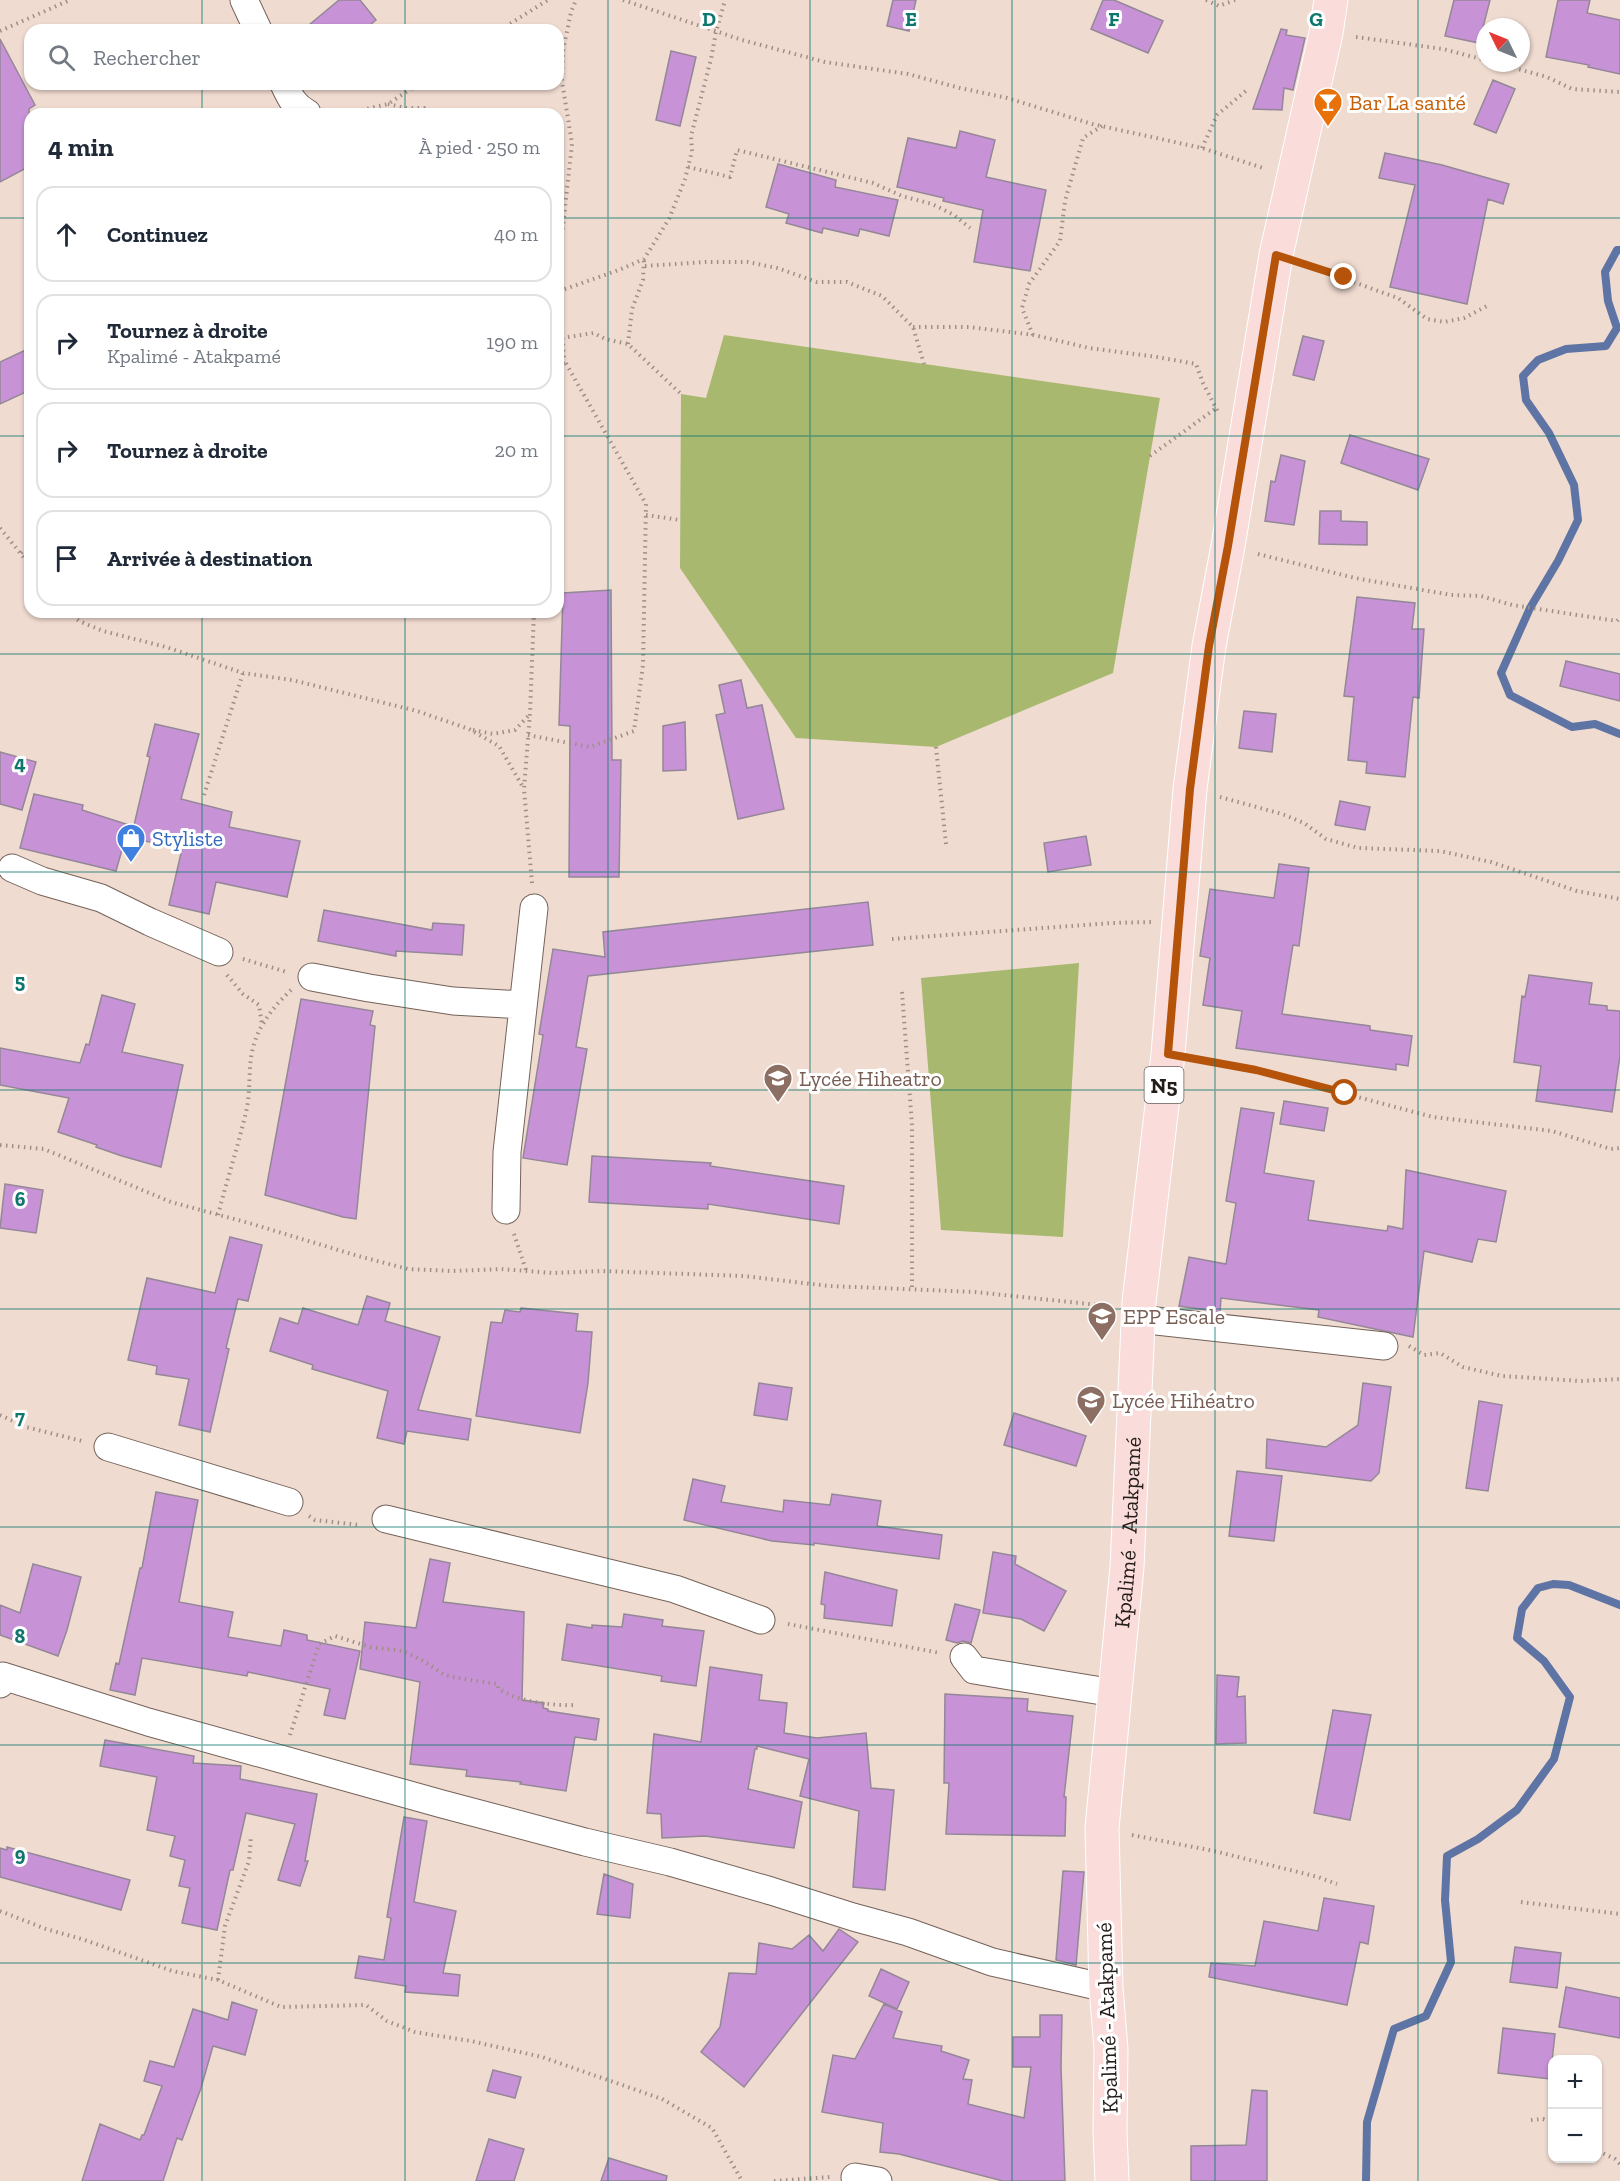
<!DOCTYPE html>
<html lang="fr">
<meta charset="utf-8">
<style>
body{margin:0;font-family:"Zilla Slab",serif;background:#f2f2f3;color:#1f2937}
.controls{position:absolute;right:18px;bottom:18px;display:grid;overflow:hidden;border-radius:12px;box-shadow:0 2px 4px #0004}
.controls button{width:54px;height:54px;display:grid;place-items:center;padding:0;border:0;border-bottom:2px solid #e0e1e3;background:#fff;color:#1f2937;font:30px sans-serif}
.compass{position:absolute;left:1476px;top:18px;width:54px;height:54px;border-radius:50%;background:#fff;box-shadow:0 2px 4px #0004;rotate:313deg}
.stop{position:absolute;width:18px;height:18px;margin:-14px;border:4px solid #b45309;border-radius:50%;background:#fff}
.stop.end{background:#b45309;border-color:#fff;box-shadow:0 2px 6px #0008}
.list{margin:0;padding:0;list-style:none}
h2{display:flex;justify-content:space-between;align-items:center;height:78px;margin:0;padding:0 24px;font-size:26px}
h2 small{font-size:20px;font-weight:400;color:#747a83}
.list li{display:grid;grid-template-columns:39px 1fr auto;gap:18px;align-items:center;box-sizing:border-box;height:96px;margin:0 12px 12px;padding:0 12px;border:2px solid #e0e1e3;border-radius:18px}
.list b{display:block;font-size:22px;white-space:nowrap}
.list p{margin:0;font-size:20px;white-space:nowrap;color:#747a83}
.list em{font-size:20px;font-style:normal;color:#747a83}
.icon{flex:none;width:33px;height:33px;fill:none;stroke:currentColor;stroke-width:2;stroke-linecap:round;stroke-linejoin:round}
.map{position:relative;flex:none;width:1620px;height:2181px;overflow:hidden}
.search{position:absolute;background:#fff;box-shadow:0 2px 4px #0004;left:24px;top:24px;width:540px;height:66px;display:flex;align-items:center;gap:15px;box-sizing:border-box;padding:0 21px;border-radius:18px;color:#747a83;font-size:22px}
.panel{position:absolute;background:#fff;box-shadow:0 2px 4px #0004;left:24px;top:108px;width:540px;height:510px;border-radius:18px}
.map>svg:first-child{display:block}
</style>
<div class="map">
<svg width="1620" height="2181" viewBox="0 0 1620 2181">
<rect width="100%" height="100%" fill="#f0dbd0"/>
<path fill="#a9b86f" d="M724,335L1160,398L1113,673L936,747L796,738L680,568L681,394L706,398Z
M1079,963L1063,1237L941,1230L921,978Z"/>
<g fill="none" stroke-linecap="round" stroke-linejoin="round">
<path stroke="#5e74a4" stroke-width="8" d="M1620,250H1617L1605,272L1608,301L1617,328L1606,346L1566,349L1538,360L1523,376L1526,400L1549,433L1574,485L1578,520L1558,561L1530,608L1501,673L1510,695L1572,727L1595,724L1620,734
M1366,2181L1367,2122L1394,2029L1426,2016L1451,1962L1445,1900L1447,1856L1478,1839L1517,1810L1554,1759L1570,1697L1544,1661L1517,1638L1522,1609L1538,1588L1553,1584L1569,1585L1620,1605"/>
</g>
<path fill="#c793d6" stroke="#948797" stroke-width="1.5" d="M339,0H360L376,20L364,30H303Z
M893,0H916L909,31L887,26Z
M1103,0H1114L1163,21L1148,53L1091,29Z
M1454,0H1490L1479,43L1445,36Z
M1558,0H1590L1587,13L1620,20V74L1588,67L1589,65L1546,57Z
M1281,29L1287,30L1286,35L1305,38L1293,90L1284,88L1282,110L1253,109Z
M0,39L35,105L29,109L30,166L0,182Z
M671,51L696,57L680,126L656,120Z
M1493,80L1515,89L1496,133L1474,124Z
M960,131L995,140L986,177L1046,190L1030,271L974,262L983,210L943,201L944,198L897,187L908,138L956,148Z
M1385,153L1442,165L1509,184L1503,204L1488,199L1467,304L1390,287L1415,185L1379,178Z
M778,164L836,180L835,187L898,200L889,236L860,229L858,236L823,228L822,233L786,223L789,214L766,207Z
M1303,336L1324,341L1314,380L1293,375Z
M30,348V390L0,404V362Z
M1350,435L1429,459L1418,490L1341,463Z
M1281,455L1305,461L1294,525L1265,521L1271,481L1275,482Z
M1320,511H1341V521L1367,522V545L1319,544Z
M611,590L612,760H621L619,877H569L570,726L559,725L563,593Z
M1357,597L1415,603L1412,629H1424L1419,698L1413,697L1405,777L1366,773L1367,762L1348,760L1354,697L1344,696Z
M1566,661L1620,674V701L1560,686Z
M741,680L747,708L762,705L784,809L738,819L716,715L725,713L719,685Z
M1244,711L1276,714L1272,752L1239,748Z
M685,722L686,770L663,771V726Z
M155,724L199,734L181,799L232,812L229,827L300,841L287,897L216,882L209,914L169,905L182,849L131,838L150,757L147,756Z
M0,752L36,762L22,810L0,804Z
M34,794L83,805L82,810L129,825L116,871L20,848Z
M1340,801L1370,807L1365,830L1335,825Z
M1086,836L1091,865L1048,872L1044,843Z
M1279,864L1309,868L1299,946L1293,945L1282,1014L1370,1026V1030L1412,1036L1408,1066L1396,1064V1070L1236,1048L1242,1011L1203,1005L1210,958L1200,956L1210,889L1274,898Z
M868,902L873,945L588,976L576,1047L587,1049L567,1165L523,1158L543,1035L539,1034L553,949L605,957L603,932Z
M324,910L432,930L433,923L464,925L462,955L396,951V956L318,941Z
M1529,975L1592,983L1589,1004L1607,1006V1010L1620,1011V1055L1612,1112L1536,1101L1541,1066L1514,1062L1522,996L1525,997Z
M102,995L135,1004L122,1052L183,1065L161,1167L122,1156L96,1147L97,1145L58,1132L69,1098L0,1085V1048L80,1063L86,1044L89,1045Z
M301,999L373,1011L370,1025L375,1026L356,1219L343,1217L265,1195Z
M1284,1101L1328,1108L1324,1131L1280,1124Z
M1241,1108L1274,1113L1264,1173L1314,1181L1308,1220L1387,1231L1388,1226L1403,1229L1406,1170L1506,1191L1496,1242L1478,1239L1472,1262L1424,1251L1413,1337L1318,1317L1319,1310L1221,1298L1220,1312L1179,1306L1189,1257L1226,1264L1236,1203L1226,1201Z
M592,1156L711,1163L710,1166L844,1186L839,1224L708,1204V1209L589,1202Z
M5,1184L43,1190L36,1233L0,1228Z
M230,1237L262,1245L248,1301L238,1299L226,1348L229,1349L210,1432L179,1425L189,1379L156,1374L157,1366L128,1360L147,1278L215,1293Z
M367,1296L390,1303L385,1321L440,1337L418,1410L471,1419L468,1440L407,1431L404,1444L377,1438L388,1391L312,1369L313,1365L270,1351L280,1318L298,1324L303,1308L358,1325Z
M521,1308L578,1314L576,1331L592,1332L588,1383L580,1433L476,1416L491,1322L502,1323L505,1310L520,1312Z
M759,1383L792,1388L787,1420L754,1415Z
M1363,1383L1391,1387L1379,1473L1371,1481L1266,1468L1267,1439L1326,1447L1358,1425Z
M1479,1401L1502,1405L1488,1491L1466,1488Z
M1014,1413L1086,1436L1076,1466L1004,1445Z
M1237,1471L1282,1476L1274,1541L1229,1536Z
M693,1479L725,1486L721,1502L783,1512L784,1500L830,1505L832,1494L881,1501L877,1526L942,1535L939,1559L814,1543V1545L772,1541L684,1520Z
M156,1492L198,1500L179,1602L233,1612L228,1637L281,1646L284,1630L307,1635V1640L360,1651L345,1719L324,1715L330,1689L248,1672L247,1676L142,1658L135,1695L110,1690L116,1663L119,1664L140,1568H142Z
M993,1552L1016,1556L1015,1564L1066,1591L1044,1631L1021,1619L983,1613Z
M430,1559L450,1563L443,1602L524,1612L522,1700L544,1703L543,1708L548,1709V1711L599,1719L596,1740L575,1737L566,1791L520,1784L521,1782L466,1776L467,1770L410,1764L420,1682L360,1669L365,1622L416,1628Z
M33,1564L81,1577L67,1630L58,1656L0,1635V1605L20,1613Z
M825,1572L897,1590L892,1626L824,1618L825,1605L821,1604Z
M955,1604L980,1610L971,1643L963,1641L957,1643L946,1640Z
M624,1614L663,1620L662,1626L704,1631L696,1686L661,1681L662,1676L562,1660L567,1624L592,1628V1625L622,1627Z
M710,1667L762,1675L759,1700L787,1703L784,1733L817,1738L866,1733L871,1788L894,1790L885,1890L853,1887L859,1811L800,1796L809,1759L757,1746V1749H755L748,1789L802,1802L794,1848L705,1836L662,1838L661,1814L647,1813L654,1734L701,1742Z
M1217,1675L1239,1677L1237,1697L1245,1696L1246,1743L1216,1744Z
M945,1694L1028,1699L1027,1711L1073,1716L1064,1797H1066L1065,1836L946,1834L949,1783H944Z
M1333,1710L1371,1715L1350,1820L1314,1813Z
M105,1740L194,1756L193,1763L241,1766L240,1779L317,1794L305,1861H308L300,1886L278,1880L295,1824L246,1813L233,1870H230L217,1930L182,1923L190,1888L179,1886L185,1860L170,1856L175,1836L147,1830L157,1777L100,1766Z
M404,1817L427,1821L414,1902L456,1911L443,1973L460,1975L458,1996L405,1992L406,1986L355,1978L359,1956L384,1960L391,1918L387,1917Z
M7,1847L130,1880L121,1910L0,1877V1848L7,1850Z
M1063,1871L1084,1872L1076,1965L1056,1960Z
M604,1874L633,1884L630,1918L597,1914Z
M1324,1898L1374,1906L1368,1944L1360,1942L1347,2005L1209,1977L1211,1963L1255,1966L1264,1921L1318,1931Z
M839,1929L858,1942L744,2087L701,2052L720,2027L729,1973L756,1974L759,1943L792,1949L809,1935L823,1951Z
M1515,1947L1561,1953L1557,1988L1510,1982Z
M881,1969L909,1982L897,2009L869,1996Z
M1566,1987L1620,1998V2038L1559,2027Z
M232,2002L257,2010L245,2055L213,2046L201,2088L182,2140L177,2138L163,2181H82L100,2124L140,2140L142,2135H144L162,2086L144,2081L150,2061L174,2067L193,2009L228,2020Z
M884,2004L902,2012L893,2038L942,2046L941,2051L969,2060L963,2079L972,2080L968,2104L1024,2118L1031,2067H1013V2037H1040V2015H1062L1061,2067L1065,2181H1003L899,2154L880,2152L883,2123L822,2112L833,2055L855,2059Z
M1503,2028L1555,2034L1550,2079L1498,2073Z
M493,2070L521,2077L515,2098L487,2091Z
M1252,2090L1267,2091V2181H1191V2146L1246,2145Z
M489,2139L524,2149L514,2181H476Z
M609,2158L667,2176L666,2181H601Z"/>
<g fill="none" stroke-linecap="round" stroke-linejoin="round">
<g stroke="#746259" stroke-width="29">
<path id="minor" d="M244,0L258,30
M284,84C290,97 294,106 307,113
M12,868L42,881L101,898L150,922L219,952
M312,977L369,988L453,1001L523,1005
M506,1210L507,1152L534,908
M1138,1319L1384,1346
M108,1447L289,1502
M386,1519L675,1589L761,1620
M964,1657L974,1670L1114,1693
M0,1684L3,1676L148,1722L442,1804L585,1842L670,1862L771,1891L853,1917L908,1932L992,1962L1106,1988
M855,2177L878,2181"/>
</g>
<g stroke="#fff" stroke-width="35">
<g id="primary">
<path id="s1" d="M1112,2181L1110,2132L1111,2049L1106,1988L1102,1828L1127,1567L1139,1302L1168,1054L1190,789L1209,646L1228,546L1276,255L1326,33L1331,0"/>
</g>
</g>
<path stroke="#9f8f87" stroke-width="4" stroke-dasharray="1.5 4.5" stroke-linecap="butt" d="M623,0L742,40L825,62L908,74L960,88L1007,98L1092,124L1202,148L1266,169
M1206,0L1219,6L1235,0
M500,30L548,0
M0,31L70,0
M1356,37L1443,49L1485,60
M1496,63L1547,77L1572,89L1620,92
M388,104L406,108H424L434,114
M344,114L388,104L418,84
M1202,148L1217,115L1247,90
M688,167L730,177L737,150L873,183L902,196L932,204L954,215L970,228
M1303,264L1398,298L1427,319L1444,322L1464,318L1487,306
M645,266L706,262H748L777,268L817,282H847L882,296L913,327L924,364
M558,271L572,144L562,81L563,51L571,12L576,0
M558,272L564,360L558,377
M559,291L619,270L644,259L669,219L685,179L692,151L691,136L711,59L716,32L725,0
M913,327H969L1034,335L1089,348L1157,357L1196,364L1203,383L1219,414
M1033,335L1022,308L1029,284L1060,241L1065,201L1083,138L1102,126
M562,338L594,333L605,339L628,344L681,394
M628,344L632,309L643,280L644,259
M1150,456L1215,409
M646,515L680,520
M0,528L30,565
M21,553L30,544
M1258,554L1355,578L1451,595L1481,596L1512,605L1617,621L1620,618
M68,612L79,621L103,631L166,647L243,673L292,680L417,711L469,729L499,746L524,789
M473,730L493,734L515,730L530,714
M528,735L590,747L634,731L643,665L646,504L564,360
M936,747L946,844
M204,795L243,673
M1220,797L1282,814L1304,823L1326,839L1358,848L1440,851L1491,862L1577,891L1620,899
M532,883L524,789L530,713L534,612
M892,939L1112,923L1151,922
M243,959L287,972
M227,975L243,994L259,1005L262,1025
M902,992L912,1125V1289
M1196,1059L1256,1070L1433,1117L1552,1131L1611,1149L1620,1148
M0,1145L44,1149L171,1202L249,1223L358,1256L408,1269L452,1271L501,1269L553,1273L601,1271L744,1276L829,1286L975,1292L1108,1306
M218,1215C227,1180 238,1146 246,1112C251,1092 248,1071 252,1052C257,1027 273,1007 291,990
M514,1234L526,1270
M1409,1346L1424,1355L1440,1353L1463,1367L1502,1376L1581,1381L1620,1379
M0,1415L26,1427L82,1441
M309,1516L315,1520L360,1525
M788,1624L940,1653
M290,1735L319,1644L335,1636L370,1647L403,1651L420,1659L445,1675L457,1678L498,1684V1688C516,1702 554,1706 576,1705
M1132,1835L1214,1851L1318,1877L1337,1884
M1521,1902L1620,1914
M0,1911L46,1929L85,1940L172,1971L218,1980L281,2007L366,2005L387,2021L415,2032L471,2041L542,2057L662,2099L712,2128L742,2181
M218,1980L225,1926L249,1861L251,1836
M1531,2120L1543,2119L1552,2123
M1598,2151L1615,2159L1620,2164
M774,2181L830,2177"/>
<use href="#minor" stroke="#fff" stroke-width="27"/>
<use href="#primary" stroke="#fadcdb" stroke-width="33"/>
</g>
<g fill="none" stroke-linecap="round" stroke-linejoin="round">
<path stroke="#b45309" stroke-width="8" d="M1344,277L1276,255L1228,546L1209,646L1190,789L1168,1054L1256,1070L1345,1093"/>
</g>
<path fill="none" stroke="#0f766e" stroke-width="1.5" stroke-opacity="0.55" d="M202,0V30M405,0V30M608,0V2181M810,0V2181M1012,0V2181M1215,0V2181M1418,0V2181M202,84V114M405,84V114M0,218H30M558,218H1620M0,436H30M558,436H1620M202,612V2181M405,612V2181M0,654H1620M0,872H1620M0,1090H1620M0,1309H1620M0,1527H1620M0,1745H1620M0,1963H1620"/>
<defs>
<g id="bar-pin" transform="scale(1.5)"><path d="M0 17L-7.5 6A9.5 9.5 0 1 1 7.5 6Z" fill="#e8710a" stroke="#fff"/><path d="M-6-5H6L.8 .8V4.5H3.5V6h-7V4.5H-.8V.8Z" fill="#fff"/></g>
<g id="shop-pin" transform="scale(1.5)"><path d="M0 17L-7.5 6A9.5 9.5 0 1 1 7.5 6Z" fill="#3f7fe0" stroke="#fff"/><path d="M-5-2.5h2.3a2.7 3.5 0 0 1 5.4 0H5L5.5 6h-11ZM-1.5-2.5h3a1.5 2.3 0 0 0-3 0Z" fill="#fff"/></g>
<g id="school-pin" transform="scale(1.5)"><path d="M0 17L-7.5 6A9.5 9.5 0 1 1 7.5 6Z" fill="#8d6e63" stroke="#fff"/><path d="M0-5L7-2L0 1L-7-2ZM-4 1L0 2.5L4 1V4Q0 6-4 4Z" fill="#fff"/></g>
</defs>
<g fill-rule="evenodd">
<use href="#bar-pin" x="1328" y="102"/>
<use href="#shop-pin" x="131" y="838"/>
<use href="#school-pin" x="778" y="1078"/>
<use href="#school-pin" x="1102" y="1316"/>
<use href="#school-pin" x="1091" y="1400"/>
</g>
<g text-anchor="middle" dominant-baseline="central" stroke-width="6" stroke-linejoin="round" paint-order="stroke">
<rect fill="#fff" stroke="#65605d" stroke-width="1.5" x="1144.5" y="1067" width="39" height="36" rx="4.5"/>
<g font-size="21" font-weight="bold" fill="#231c18">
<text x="1164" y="1085">N5</text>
</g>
<g font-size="22" fill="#c56008" stroke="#fff" text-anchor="start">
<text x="1349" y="102">Bar La santé</text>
</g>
<g font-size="22" fill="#366cbe" stroke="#fff" text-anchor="start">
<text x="152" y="838">Styliste</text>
</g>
<g font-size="22" fill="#785e54" stroke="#fff" text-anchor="start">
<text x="799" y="1078">Lycée Hiheatro</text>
<text x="1123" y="1316">EPP Escale</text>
<text x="1112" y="1400">Lycée Hihéatro</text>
</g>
<g font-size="22" fill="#231c18" stroke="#fff">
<text stroke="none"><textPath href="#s1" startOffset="650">Kpalimé - Atakpamé</textPath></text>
<text transform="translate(1107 2018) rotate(-92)">Kpalimé - Atakpamé</text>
</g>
</g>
<g font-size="20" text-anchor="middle" font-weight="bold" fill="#0f766e" stroke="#fff" stroke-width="6" stroke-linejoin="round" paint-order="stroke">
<text x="709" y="26">D</text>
<text x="911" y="26">E</text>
<text x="1114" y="26">F</text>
<text x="1316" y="26">G</text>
<text x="20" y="770">4</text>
<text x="20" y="988">5</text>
<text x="20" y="1206">6</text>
<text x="20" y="1424">7</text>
<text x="20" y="1643">8</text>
<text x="20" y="1861">9</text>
</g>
</svg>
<div class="controls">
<button>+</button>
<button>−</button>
</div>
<svg class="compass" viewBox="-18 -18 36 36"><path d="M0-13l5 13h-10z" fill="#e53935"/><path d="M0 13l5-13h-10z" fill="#747a83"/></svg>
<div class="stop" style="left:1345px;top:1093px"></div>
<div class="stop end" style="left:1344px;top:277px"></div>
<div class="search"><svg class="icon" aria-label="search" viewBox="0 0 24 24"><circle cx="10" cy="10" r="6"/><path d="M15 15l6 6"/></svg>Rechercher</div>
<section class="panel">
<h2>4 min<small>À pied · 250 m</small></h2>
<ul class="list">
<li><svg class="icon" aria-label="ahead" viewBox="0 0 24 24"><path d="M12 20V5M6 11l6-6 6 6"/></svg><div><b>Continuez</b></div><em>40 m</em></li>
<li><svg class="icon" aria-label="right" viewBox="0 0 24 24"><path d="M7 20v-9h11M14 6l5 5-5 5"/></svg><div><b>Tournez à droite</b><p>Kpalimé - Atakpamé</p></div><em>190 m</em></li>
<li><svg class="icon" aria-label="right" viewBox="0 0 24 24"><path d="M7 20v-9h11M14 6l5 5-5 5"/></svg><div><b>Tournez à droite</b></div><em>20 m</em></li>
<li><svg class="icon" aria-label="arrive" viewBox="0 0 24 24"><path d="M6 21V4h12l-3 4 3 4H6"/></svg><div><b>Arrivée à destination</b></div></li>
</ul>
</section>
</div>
